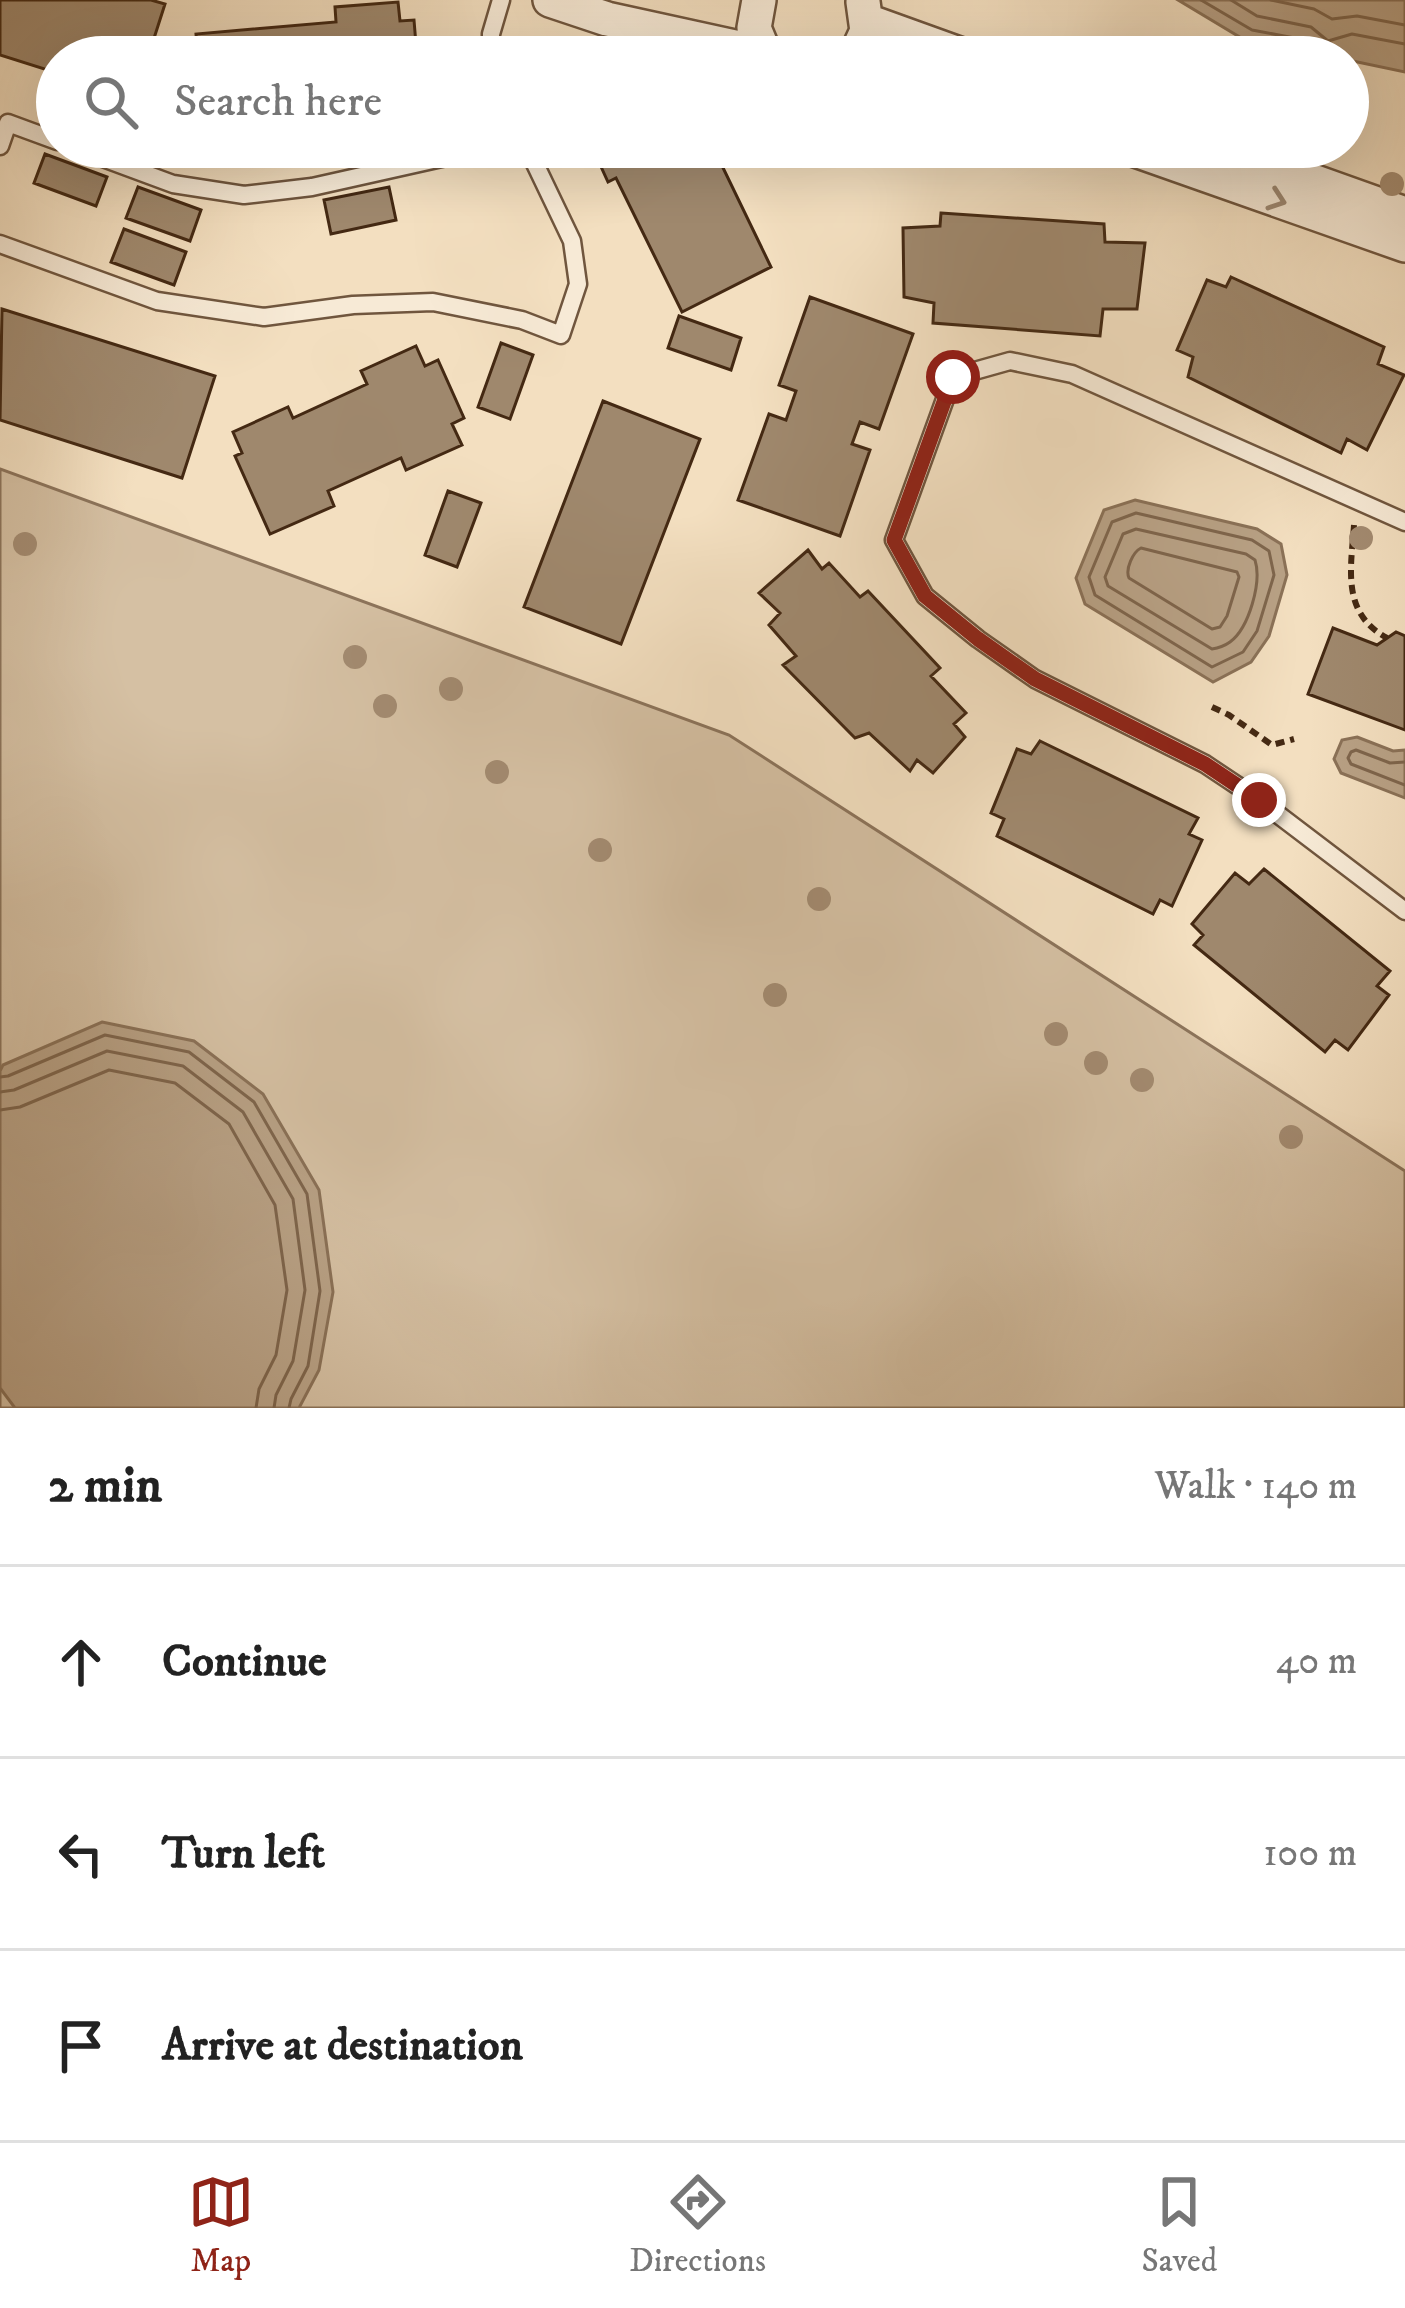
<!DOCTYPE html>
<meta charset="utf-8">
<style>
body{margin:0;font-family:"IM FELL DW Pica",serif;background:#f2f2f2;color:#222}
.stop{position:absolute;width:36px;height:36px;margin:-27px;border:9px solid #8f2418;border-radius:50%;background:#fff}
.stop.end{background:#8f2418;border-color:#fff;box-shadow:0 3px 12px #0008}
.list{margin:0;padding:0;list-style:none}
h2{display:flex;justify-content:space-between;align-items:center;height:156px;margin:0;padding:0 48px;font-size:51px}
h2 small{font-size:39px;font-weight:400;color:#767676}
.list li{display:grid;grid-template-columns:78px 1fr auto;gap:36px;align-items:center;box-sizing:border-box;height:192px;padding:0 48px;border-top:3px solid #e0e0e0}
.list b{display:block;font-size:45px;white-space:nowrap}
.list em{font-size:39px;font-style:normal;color:#767676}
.icon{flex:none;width:66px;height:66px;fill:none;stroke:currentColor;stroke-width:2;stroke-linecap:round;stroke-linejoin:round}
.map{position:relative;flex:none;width:1405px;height:1408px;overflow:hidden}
.search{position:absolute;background:#fff;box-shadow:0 12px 48px #0002;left:36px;right:36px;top:36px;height:132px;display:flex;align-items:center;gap:30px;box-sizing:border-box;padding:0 42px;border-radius:66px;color:#767676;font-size:45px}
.sheet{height:732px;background:#fff}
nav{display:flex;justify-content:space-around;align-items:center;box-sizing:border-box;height:168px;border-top:3px solid #e0e0e0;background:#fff;font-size:33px;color:#767676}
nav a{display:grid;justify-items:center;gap:6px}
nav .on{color:#8f2418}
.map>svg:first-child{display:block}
</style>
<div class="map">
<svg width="1405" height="1408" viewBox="0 0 1405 1408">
<rect width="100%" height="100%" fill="#f3dfc0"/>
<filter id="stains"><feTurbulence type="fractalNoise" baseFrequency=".00167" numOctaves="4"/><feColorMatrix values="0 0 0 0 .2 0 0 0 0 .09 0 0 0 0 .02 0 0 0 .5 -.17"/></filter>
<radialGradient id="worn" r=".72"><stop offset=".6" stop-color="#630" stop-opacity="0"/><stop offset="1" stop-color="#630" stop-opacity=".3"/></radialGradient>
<path fill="#d5c0a3" stroke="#8c745b" stroke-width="3" d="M0,469L729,735L1405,1171V1408H0Z"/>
<path fill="#b8a185" stroke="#8a7157" stroke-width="3" d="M1178,0H1405V72L1348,60V57H1332L1248,42Z
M1135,500L1257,529L1281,544L1287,575L1269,636L1251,662L1213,682L1085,604L1076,578L1104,510Z
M1357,737L1393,751L1405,750V798L1341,773L1334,759L1342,740Z
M102,1022L194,1041L263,1094L319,1190L333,1292L319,1370L299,1408H15L0,1388V1071L3,1065Z"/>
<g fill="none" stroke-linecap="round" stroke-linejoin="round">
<path stroke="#7e654c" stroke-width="3" d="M1201,0L1252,30L1305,40L1312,47L1313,57
M1231,0L1257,16L1311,27L1328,41L1352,34L1405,44
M1271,0L1314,9L1332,19L1357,16L1405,25
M1136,513L1252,540L1269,551L1274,575L1257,631L1243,652L1212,667L1095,595L1089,577L1112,522Z
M1136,529L1246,554L1255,560C1262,582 1249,628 1230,642C1223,647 1219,648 1212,649L1108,586L1105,577L1123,534Z
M1141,548L1237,572L1239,577L1227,616L1220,627L1212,629L1129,578C1125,569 1133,552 1141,548Z
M1405,762L1390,763L1356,750L1351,752L1348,758L1351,764L1405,785
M0,1077L8,1076L105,1035L189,1052L254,1102L307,1194L320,1291L308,1366L291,1399L289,1408
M0,1092L14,1090L107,1051L183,1066L243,1112L293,1199L305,1290L293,1361L276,1395L274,1408
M0,1110L20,1107L109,1070L175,1083L229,1124L275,1205L287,1290L276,1355L259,1389L256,1408"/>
</g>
<path fill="#9f886d" stroke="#442913" stroke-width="3" d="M0,0H151L165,4L148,57H57V73L0,55Z
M398,2L400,21L414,20L417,57H198L196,34L336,22L335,7Z
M592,147H713L771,267L682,312L616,178L608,182Z
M45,154L107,177L96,206L34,183Z
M138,187L201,210L190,241L126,218Z
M389,187L396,220L331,234L324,200Z
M941,213L1104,224L1105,242L1145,243L1137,309H1103L1100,336L933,323L934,303L904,297L903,228L940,226Z
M124,229L186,252L174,285L111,262Z
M1231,277L1384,347L1378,364L1404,375L1367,450L1347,439L1341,453L1188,377L1193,357L1177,350L1207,280L1226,287Z
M810,297L913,334L879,429L860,422L852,444L870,450L840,536L738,500L769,414L786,420L796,391L779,385Z
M2,309L215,376L182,478L0,420Z
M679,316L741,338L731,370L668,348Z
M501,343L533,355L510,419L478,407Z
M416,346L425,366L438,360L464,418L452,424L462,445L406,470L401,458L328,491L334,506L270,534L235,456L242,453L233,432L288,407L293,418L367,384L361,371Z
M603,401L700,439L621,644L524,607Z
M448,491L481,503L457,567L425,555Z
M808,550L822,569L829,563L860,597L868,591L940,668L931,676L966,713L954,724L965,737L933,773L917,760L910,771L869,733L855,738L783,665L796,656L769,625L780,613L759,593Z
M1333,628L1377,645L1396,632L1405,636V730L1308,694Z
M1040,741L1198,818L1189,834L1202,840L1172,906L1160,900L1153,914L997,836L1004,819L991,813L1017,749L1031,754Z
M1264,869L1390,971L1377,986L1389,995L1348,1050L1335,1040L1325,1052L1194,945L1203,935L1192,924L1235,873L1249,884Z"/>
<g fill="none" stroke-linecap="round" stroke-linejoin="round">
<g stroke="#70563e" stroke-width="21">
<path id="service" d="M491,57V34L501,0
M0,146L8,123L57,141
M73,147L173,184L244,195L312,187L491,147
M0,244L157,301L264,317L353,305L433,302L522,320L561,335L578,284L572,241L527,147
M1405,522L1072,374L1010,361L953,377L894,540L925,596L978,639L1035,679L1205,764L1259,800L1405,911"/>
</g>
<g stroke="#70563e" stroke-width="38">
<path id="minor" d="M550,0L607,19L762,53
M759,0L754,28L766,57
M867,21L967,57
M855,57L867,31L863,2
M1127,147L1405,245
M1217,147L1405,214"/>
</g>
<path stroke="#442913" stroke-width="6" stroke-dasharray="9 6" stroke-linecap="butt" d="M1354,525C1351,569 1341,613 1387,638
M1212,707L1229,715L1272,745L1294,739"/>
<use href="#service" stroke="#f7ead6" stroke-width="16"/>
<use href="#minor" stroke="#f7ead6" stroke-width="33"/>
</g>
<g fill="#a38b71">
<circle cx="1392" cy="184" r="12"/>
<circle cx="1361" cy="538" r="12"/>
<circle cx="25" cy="544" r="12"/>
<circle cx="355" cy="657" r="12"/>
<circle cx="451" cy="689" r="12"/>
<circle cx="385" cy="706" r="12"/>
<circle cx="497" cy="772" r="12"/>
<circle cx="600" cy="850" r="12"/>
<circle cx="819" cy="899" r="12"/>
<circle cx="775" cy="995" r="12"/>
<circle cx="1056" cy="1034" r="12"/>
<circle cx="1096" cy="1063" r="12"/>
<circle cx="1142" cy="1080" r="12"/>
<circle cx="1291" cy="1137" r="12"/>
</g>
<defs><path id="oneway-chevron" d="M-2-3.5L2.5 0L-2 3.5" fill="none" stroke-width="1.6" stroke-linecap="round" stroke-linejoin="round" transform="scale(3)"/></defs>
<use stroke="#9e8a74" href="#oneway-chevron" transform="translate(1277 200) rotate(19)"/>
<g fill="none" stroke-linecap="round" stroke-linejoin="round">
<path stroke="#8f2418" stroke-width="15" d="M953,377L894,540L925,596L978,639L1035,679L1205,764L1259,800"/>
</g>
<rect width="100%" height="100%" filter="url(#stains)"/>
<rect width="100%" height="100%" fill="url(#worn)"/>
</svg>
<div class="stop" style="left:953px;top:377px"></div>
<div class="stop end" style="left:1259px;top:800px"></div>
<div class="search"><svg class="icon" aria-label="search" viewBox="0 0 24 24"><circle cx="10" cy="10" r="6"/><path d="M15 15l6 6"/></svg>Search here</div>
</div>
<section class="sheet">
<h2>2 min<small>Walk · 140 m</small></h2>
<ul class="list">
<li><svg class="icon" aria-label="ahead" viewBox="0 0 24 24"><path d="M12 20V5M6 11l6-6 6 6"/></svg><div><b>Continue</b></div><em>40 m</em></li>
<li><svg class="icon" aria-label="left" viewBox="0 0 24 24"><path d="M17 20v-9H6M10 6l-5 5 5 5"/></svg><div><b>Turn left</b></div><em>100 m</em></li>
<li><svg class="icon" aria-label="arrive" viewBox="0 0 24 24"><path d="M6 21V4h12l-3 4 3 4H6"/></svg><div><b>Arrive at destination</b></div></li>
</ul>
</section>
<nav>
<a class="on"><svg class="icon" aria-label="map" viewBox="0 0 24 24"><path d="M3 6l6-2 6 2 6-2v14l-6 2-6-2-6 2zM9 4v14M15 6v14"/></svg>Map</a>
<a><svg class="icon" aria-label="directions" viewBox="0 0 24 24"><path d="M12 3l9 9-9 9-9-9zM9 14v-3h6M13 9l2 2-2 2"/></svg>Directions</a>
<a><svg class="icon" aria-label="saved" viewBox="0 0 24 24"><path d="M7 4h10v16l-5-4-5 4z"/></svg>Saved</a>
</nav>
